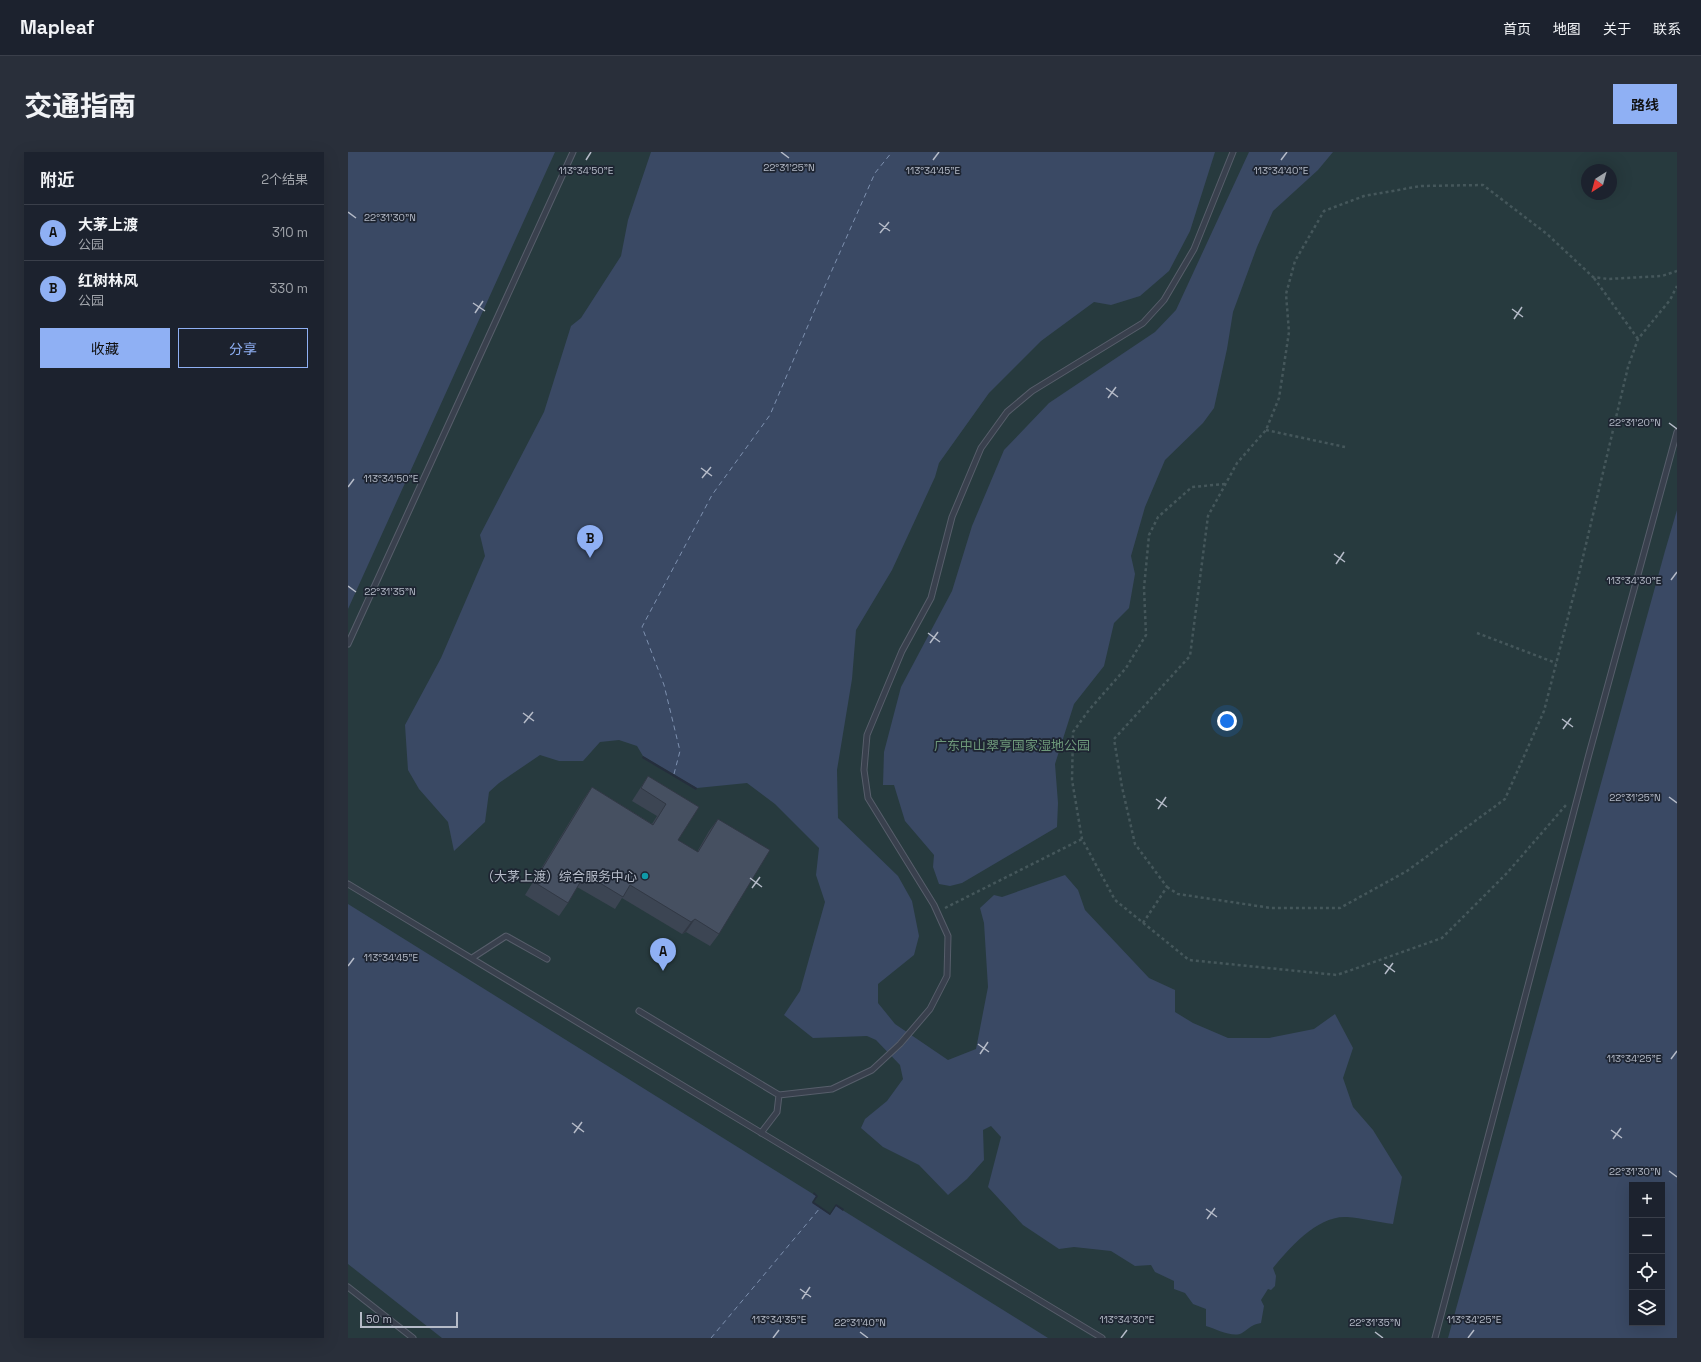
<!DOCTYPE html>
<html lang="zh">
<meta charset="utf-8">
<style>
body{margin:0;font-family:"Space Grotesk","Noto Sans SC",sans-serif;background:#292f3a;color:#f1f3f6}
.controls{position:absolute;right:12px;bottom:12px;display:grid;overflow:hidden;border-radius:0px;box-shadow:0 4px 16px #0002}
.controls button{width:36px;height:36px;display:grid;place-items:center;padding:0;border:0;border-bottom:1px solid #3a3f4a;background:#1c222e;color:#f1f3f6;font:20px sans-serif}
.compass{position:absolute;left:1233px;top:12px;width:36px;height:36px;border-radius:50%;background:#1c222e;box-shadow:0 4px 16px #0002;rotate:216deg}
.scale{position:absolute;left:12px;bottom:10px;width:98px;box-sizing:border-box;padding-left:4px;border:2px solid #b5bbc8;border-top:0;font-size:11px;line-height:14px;white-space:nowrap;color:#b5bbc8;-webkit-text-stroke:3px #1e2532;paint-order:stroke}
.you{position:absolute;left:879px;top:569px;width:14px;height:14px;margin:-10px;border:3px solid #fff;border-radius:50%;background:#1a73e8;box-shadow:0 0 0 6px #1a73e833}
.badge{display:grid;place-items:center;width:26px;height:26px;border-radius:50%;background:#8fb0f4;color:#111;font-size:13px;font-weight:700}
.pin{position:absolute;translate:-50% -33px;filter:drop-shadow(0 1px 2px #0008)}
.pin::after{content:'';position:absolute;top:21px;width:14px;height:12px;background:inherit;clip-path:polygon(0 0,100% 0,50% 100%)}
.list{margin:0;padding:0;list-style:none}
h2{display:flex;justify-content:space-between;align-items:center;height:52px;margin:0;padding:0 16px;font-size:17px}
h2 small{font-size:13px;font-weight:400;color:#a0a4aa}
.list li{display:grid;grid-template-columns:26px 1fr auto;gap:12px;align-items:center;box-sizing:border-box;height:56px;padding:0 16px;border-top:1px solid #3a3f4a}
.list b{display:block;font-size:15px;white-space:nowrap}
.list p{margin:0;font-size:13px;white-space:nowrap;color:#a0a4aa}
.list em{font-size:13px;font-style:normal;color:#a0a4aa}
.actions{display:flex;gap:8px;padding:12px 16px}
.actions a{flex:1;padding:9px 0;border:1px solid #8fb0f4;border-radius:0px;text-align:center;font-size:14px;color:#8fb0f4}
.actions .main{background:#8fb0f4;color:#111}
.icon{flex:none;width:22px;height:22px;fill:none;stroke:currentColor;stroke-width:2;stroke-linecap:round;stroke-linejoin:round}
.map{position:relative;flex:none;width:1329px;height:1186px;overflow:hidden;border-radius:0px}
header{display:flex;align-items:center;gap:24px;box-sizing:border-box;height:56px;padding:0 20px;background:#1c222e;border-bottom:1px solid #3a3f4a}
header strong{font-size:19px}
nav{display:flex;gap:22px;margin-inline-start:auto;font-size:14px}
.intro{display:flex;align-items:center;justify-content:space-between;box-sizing:border-box;height:96px;padding:0 24px}
h1{margin:0;font-size:28px}
.button{padding:10px 18px;border-radius:0px;background:#8fb0f4;color:#111;font-size:14px;font-weight:700}
main{display:flex;gap:24px;padding:0 24px}
aside{flex:1;background:#1c222e;border-radius:0px;box-shadow:0 4px 16px #0002}
.map>svg:first-child{display:block}
</style>
<header>
<strong>Mapleaf</strong>
<nav><a>首页</a><a>地图</a><a>关于</a><a>联系</a></nav>
</header>
<div class="intro"><h1>交通指南</h1><a class="button">路线</a></div>
<main>
<aside>
<h2>附近<small>2个结果</small></h2>
<ul class="list">
<li><span class="badge">A</span><div><b>大茅上渡</b><p>公园</p></div><em>310 m</em></li>
<li><span class="badge">B</span><div><b>红树林风</b><p>公园</p></div><em>330 m</em></li>
</ul>
<div class="actions"><a class="main">收藏</a><a>分享</a></div>
</aside>
<div class="map">
<svg width="1329" height="1186" viewBox="0 0 1329 1186">
<rect width="100%" height="100%" fill="#252e3d"/>
<path fill="#273a3e" fill-rule="evenodd" d="M0,0H1329V417L1115,1186H0ZM1239,18H1263V42H1239Z"/>
<path fill="#3a4964" fill-rule="evenodd" d="M0,0H207L0,457Z
M303,0H867L842,79L821,119L792,144L763,153L746,150L693,189L641,241L591,311L587,325L544,418L508,478L504,527L489,618L490,666L550,724L564,749L571,784L566,803L530,832V851L547,872L600,908L628,897L640,835L636,771L632,756L646,743L654,745L717,723L730,738L737,758L801,826L827,838V860L845,871L880,886H921L966,877L987,862L1005,896L995,926L1005,955L1025,978L1054,1025L1045,1072C1030,1070 1014,1066 999,1065C970,1063 941,1096 925,1116L928,1124L927,1134L923,1138L920,1137L913,1148L916,1154L913,1171C903,1173 903,1175 894,1181C885,1186 868,1177 858,1174V1157L845,1152L837,1141L826,1137V1129L807,1120L803,1113L787,1114L763,1099L726,1095L711,1097L675,1073L640,1035L653,985L643,974L635,978L636,1008L619,1027L600,1043L571,1013L535,995L513,976L517,967L539,949L555,927L552,913L528,888L519,884L465,886L436,863L452,839L477,750L468,723L471,696L427,652L399,631L349,636L295,604L289,594L271,588L252,590L235,609H211L192,603L151,631L141,640L137,670L106,699L100,670L71,637L60,618L57,573L93,506L137,404L132,383L196,260L223,174L233,166L273,104L280,68Z
M901,0H985L970,18L925,59L909,95L885,160L879,197L866,256L855,271L817,308L797,355L783,404L787,422L781,456L766,471L756,514L726,552L707,612L710,651L709,675L614,731L602,734L591,732L585,715L586,703L557,669L546,633H535L536,600L553,535L604,439L624,374L656,298L701,251L807,180L828,158Z
M1329,358V1186H1100L1317,399ZM1284,1033H1314V1171H1284Z
M0,752L465,1042L468,1044L464,1050L482,1063L488,1054L700,1186H94L0,1112Z"/>
<path fill="#252e3d" d="M295,604L349,636L348,638L294,606Z
M466,1040L470,1044L466,1050L482,1061L488,1052L496,1057L495,1059L488,1054L482,1063L464,1051L468,1044L465,1042Z"/>
<g fill="none" stroke-linecap="round" stroke-linejoin="round">
<path stroke="#7d90af" stroke-width="1" stroke-dasharray="5 4" stroke-linecap="butt" d="M326,622L332,599L316,533L294,475L364,343L422,263L473,143L527,21L544,0
M363,1186L472,1056"/>
<g stroke="#575e6b" stroke-width="7">
<path id="lane" d="M0,492L225,0
M0,732L754,1186
M124,806L158,784L199,807
M291,859L431,943L484,937L524,918L552,892L582,857L599,824L600,784L586,753L520,646L516,618L519,583L554,499L583,446L604,365L633,296L659,260L684,239L795,171L816,148L846,97L885,0
M413,981L429,960L431,943
M0,1135L65,1186
M1087,1186L1241,602L1329,280"/>
</g>
<path stroke="#45575b" stroke-width="2.5" stroke-dasharray="3 3" stroke-linecap="butt" d="M1246,126L1290,187
M918,278L997,295
M877,332L844,335L810,365L801,383L796,436L798,483L778,516L741,558L725,580L724,628L734,687L767,748L841,808L989,823L1094,786L1159,721L1218,653
M1129,481L1208,511
M819,735L830,742L923,756H992L1059,719L1157,647L1196,559L1230,426L1280,215L1290,187L1322,148L1329,134
M597,756L734,687
M795,771L819,735L787,692L774,635L766,587L842,504L860,364L889,311L918,278L931,246L941,180L938,142L947,109L976,59L1016,44L1073,34L1135,33L1199,82L1245,125L1260,127L1314,124L1329,119"/>
<use href="#lane" stroke="#39404d" stroke-width="5"/>
</g>
<path fill="#3c4553" d="M300,624L351,655L330,688L349,700L361,679L370,667L371,782L362,794L338,780L334,782L274,746L267,757L229,735L220,751L211,764L177,743L235,648L244,635L304,672L309,664L284,649Z"/>
<path fill="#313844" d="M347,767L338,780L334,782L343,770Z"/>
<path fill="#465061" stroke="#313844" d="M300,624L351,655L330,688L350,700L370,667L422,698L371,782L347,767L343,770L282,733L275,745L237,722L220,751L186,730L244,635L305,673L318,652L293,636Z"/>
<path fill="none" stroke="#b5bbc8" stroke-width="1.5" d="M433,0L441,6M238,8L243,0M585,8L591,0M933,8L939,0M0,60L8,66M531,71L542,79M532,81L541,70M125,151L137,159M1164,157L1175,165M127,161L135,149M1166,167L1174,155M758,236L770,245M760,246L768,235M1321,271L1329,277M353,316L364,324M354,326L363,315M0,335L6,327M986,402L997,410M988,412L996,400M1323,428L1329,420M0,434L8,440M580,481L592,490M582,491L590,480M175,561L186,569M1214,567L1225,575M176,571L185,560M1215,577L1223,566M1321,645L1329,651M808,647L819,655M810,657L818,645M402,726L414,735M404,736L412,725M1036,812L1047,820M0,814L6,806M1037,822L1045,811M630,892L641,900M632,902L640,890M1323,907L1329,899M224,971L236,980M1263,978L1274,986M226,981L234,970M1265,987L1273,976M1321,1019L1329,1025M858,1057L869,1065M859,1067L867,1056M452,1137L463,1145M454,1147L462,1135M512,1180L520,1186M1027,1180L1035,1186M425,1186L431,1178M773,1186L779,1178M1120,1186L1126,1178"/>
<circle fill="#0f9aa8" stroke="#1e2532" stroke-width="1.5" cx="297" cy="724" r="4"/>
<g text-anchor="middle" dominant-baseline="central" stroke-width="3.5" stroke-linejoin="round" paint-order="stroke">
<g font-size="13" fill="#6d987a" stroke="#1e2532">
<text x="664" y="593">广东中山翠亨国家湿地公园</text>
</g>
<g font-size="13" fill="#b5bbc8" stroke="#1e2532" text-anchor="end">
<text x="289" y="724">（大茅上渡）综合服务中心</text>
</g>
</g>
<g font-size="10" text-anchor="middle" fill="#b5bbc8" stroke="#1e2532" stroke-width="3.5" stroke-linejoin="round" paint-order="stroke">
<text x="441" y="19">22°31'25"N</text>
<text x="585" y="22">113°34'45"E</text>
<text x="933" y="22">113°34'40"E</text>
<text x="238" y="22">113°34'50"E</text>
<text x="42" y="69">22°31'30"N</text>
<text x="1287" y="274">22°31'20"N</text>
<text x="43" y="330">113°34'50"E</text>
<text x="1286" y="432">113°34'30"E</text>
<text x="42" y="443">22°31'35"N</text>
<text x="1287" y="649">22°31'25"N</text>
<text x="43" y="809">113°34'45"E</text>
<text x="1286" y="910">113°34'25"E</text>
<text x="1287" y="1023">22°31'30"N</text>
<text x="431" y="1171">113°34'35"E</text>
<text x="779" y="1171">113°34'30"E</text>
<text x="1126" y="1171">113°34'25"E</text>
<text x="512" y="1174">22°31'40"N</text>
<text x="1027" y="1174">22°31'35"N</text>
</g>
</svg>
<div class="controls">
<button>+</button>
<button>−</button>
<button><svg class="icon" aria-label="locate" viewBox="0 0 24 24"><circle cx="12" cy="12" r="6"/><path d="M12 2v4M12 18v4M2 12h4M18 12h4"/></svg></button>
<button><svg class="icon" aria-label="layers" viewBox="0 0 24 24"><path d="M12 4l9 5-9 5-9-5zM3 14l9 5 9-5"/></svg></button>
</div>
<svg class="compass" viewBox="-18 -18 36 36"><path d="M0-13l5 13h-10z" fill="#e53935"/><path d="M0 13l5-13h-10z" fill="#a0a4aa"/></svg>
<div class="scale">50 m</div>
<div class="you"></div>
<div class="pin badge" style="left:315px;top:819px">A</div>
<div class="pin badge" style="left:242px;top:406px">B</div>
</div>
</main>
